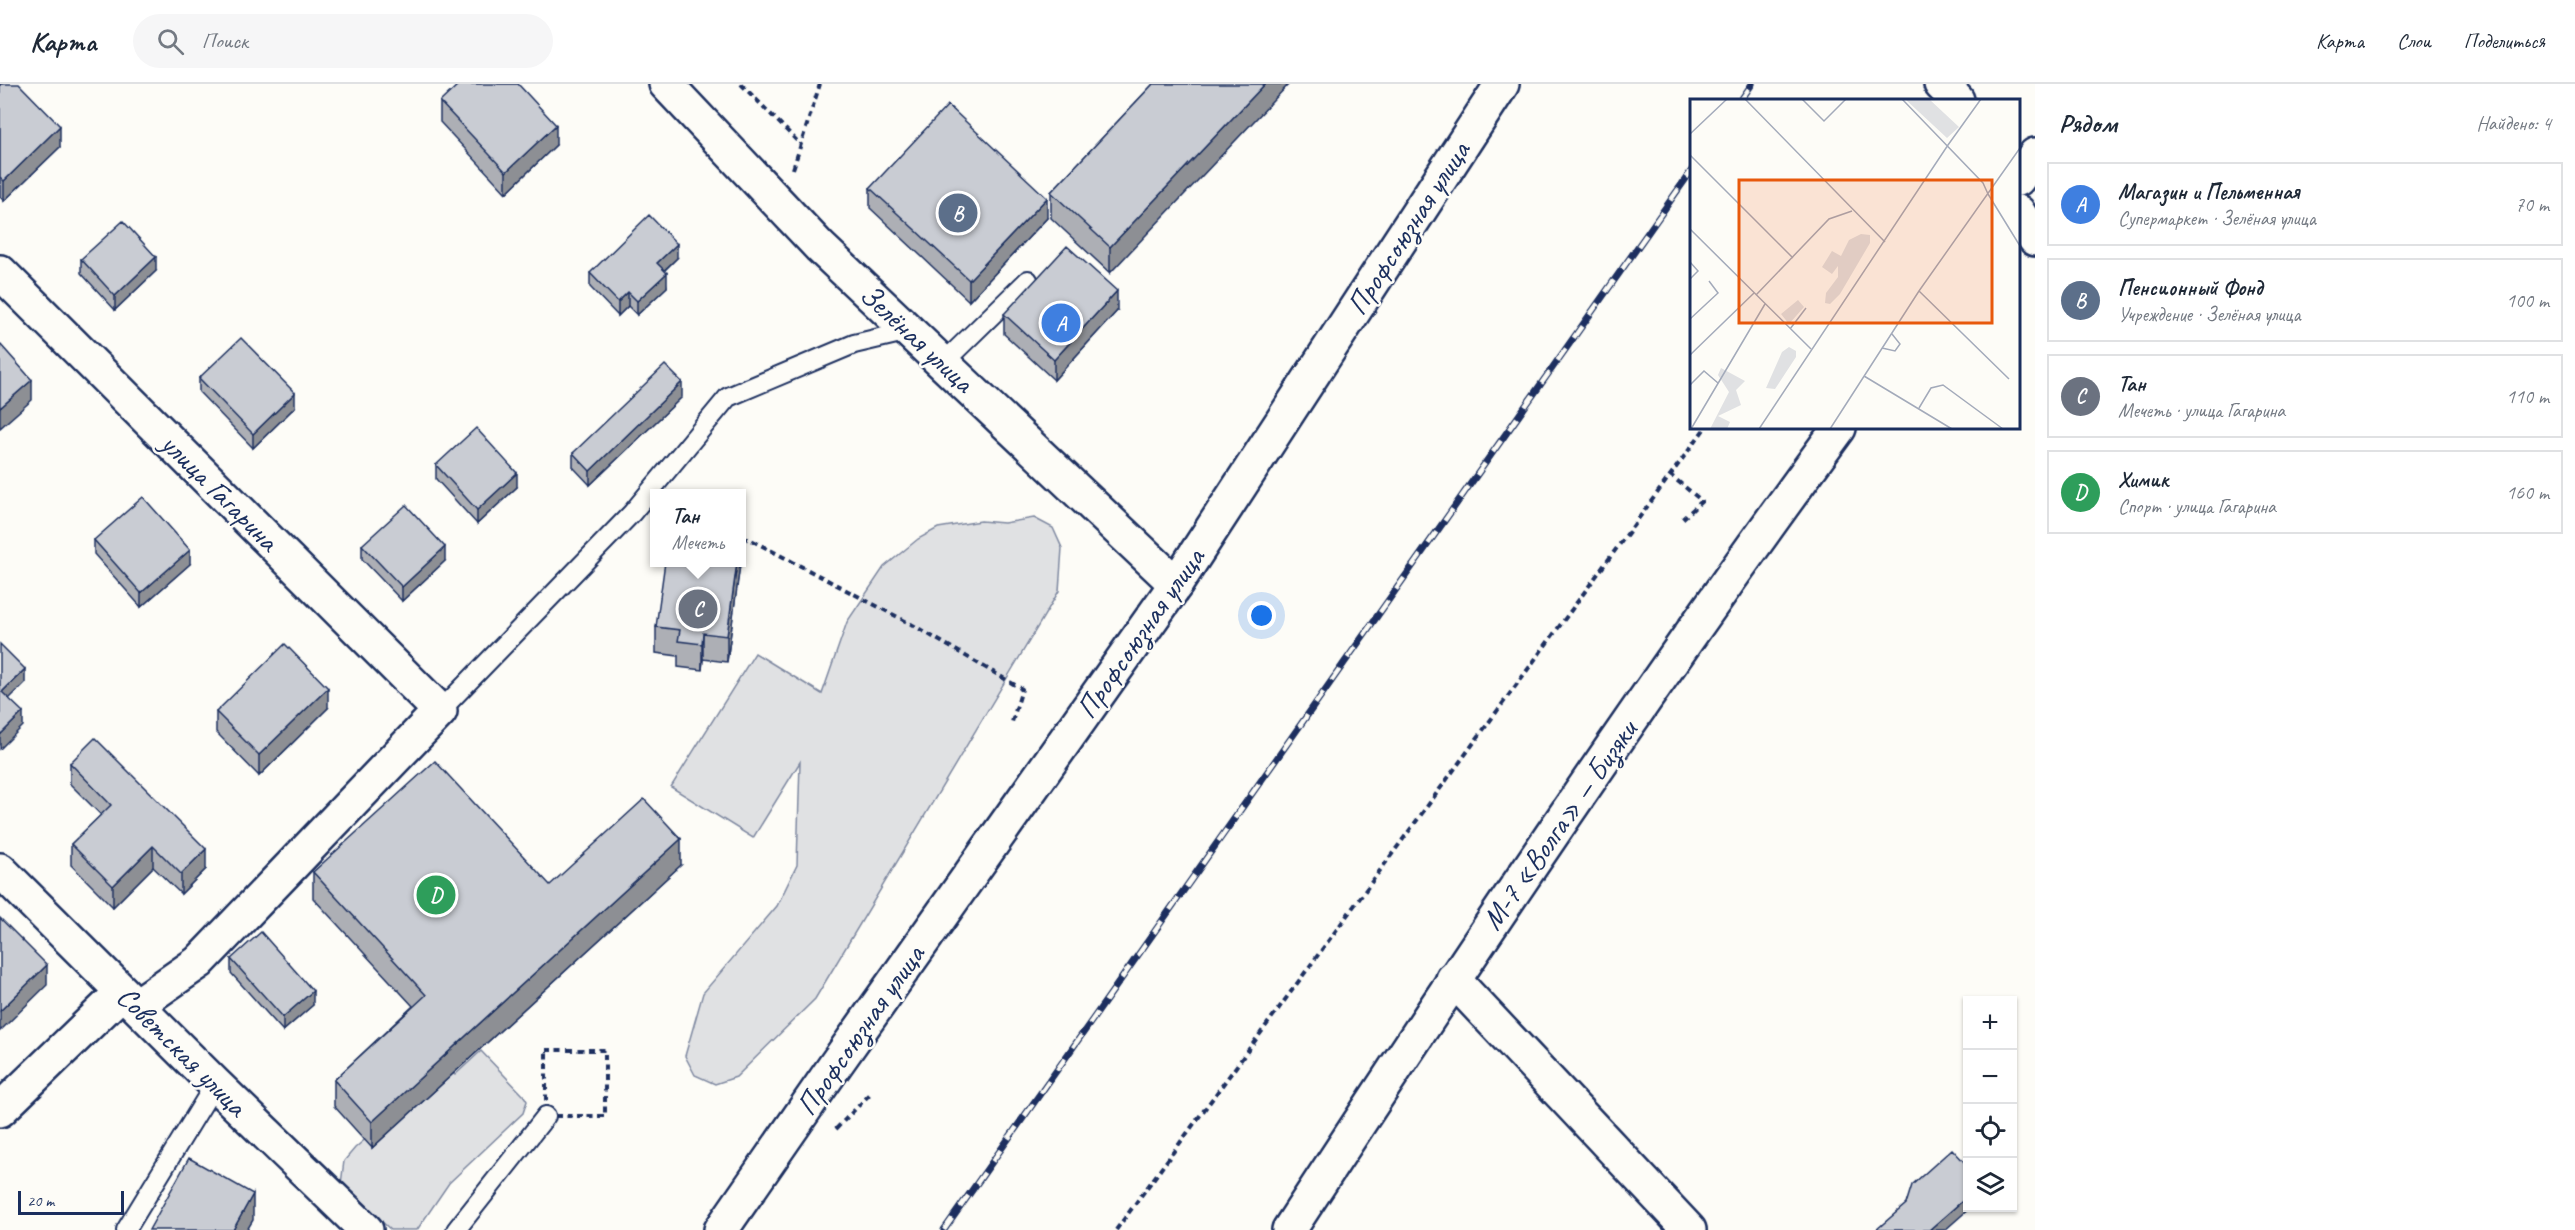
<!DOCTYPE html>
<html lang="ru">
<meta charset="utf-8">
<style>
body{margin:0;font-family:Caveat,sans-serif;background:#f6f6f7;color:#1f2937}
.controls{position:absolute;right:18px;bottom:18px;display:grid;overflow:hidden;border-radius:0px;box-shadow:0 2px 4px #0004}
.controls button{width:54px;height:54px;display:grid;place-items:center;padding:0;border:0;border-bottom:2px solid #e0e1e3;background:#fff;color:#1f2937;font:30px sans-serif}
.scale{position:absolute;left:18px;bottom:15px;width:106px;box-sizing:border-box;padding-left:6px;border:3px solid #1b2f5e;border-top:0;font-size:16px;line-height:21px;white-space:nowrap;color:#1b2f5e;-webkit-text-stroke:4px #fdfcf7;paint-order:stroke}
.you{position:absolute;left:1262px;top:532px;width:21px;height:21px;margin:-15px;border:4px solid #fff;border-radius:50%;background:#1a73e8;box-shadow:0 0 0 9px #1a73e833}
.badge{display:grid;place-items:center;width:39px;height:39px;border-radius:50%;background:#db2777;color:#fff;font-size:20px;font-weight:700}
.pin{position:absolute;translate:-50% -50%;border:3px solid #fff;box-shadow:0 2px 6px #0006}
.popup{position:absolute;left:650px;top:405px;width:96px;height:78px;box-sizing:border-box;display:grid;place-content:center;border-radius:0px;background:#fff;filter:drop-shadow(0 2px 4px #0005);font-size:20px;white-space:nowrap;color:#747a83}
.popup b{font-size:22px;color:#1f2937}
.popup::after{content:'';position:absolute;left:50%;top:100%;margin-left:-12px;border:12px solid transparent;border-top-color:#fff}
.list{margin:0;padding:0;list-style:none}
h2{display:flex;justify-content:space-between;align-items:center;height:78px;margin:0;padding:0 24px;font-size:26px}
h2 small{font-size:20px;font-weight:400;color:#747a83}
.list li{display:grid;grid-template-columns:39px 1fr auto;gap:18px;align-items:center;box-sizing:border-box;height:84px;margin:0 12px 12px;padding:0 12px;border:2px solid #e0e1e3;border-radius:0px}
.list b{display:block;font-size:22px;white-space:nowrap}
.list p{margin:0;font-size:20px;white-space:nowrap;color:#747a83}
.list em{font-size:20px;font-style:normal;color:#747a83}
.icon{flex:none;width:33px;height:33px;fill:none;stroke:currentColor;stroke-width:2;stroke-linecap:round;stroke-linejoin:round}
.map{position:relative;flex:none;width:2035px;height:1146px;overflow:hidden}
header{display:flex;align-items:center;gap:36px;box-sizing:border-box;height:84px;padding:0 30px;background:#fff;border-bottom:2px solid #e0e1e3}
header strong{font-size:28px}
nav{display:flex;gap:33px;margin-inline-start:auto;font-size:21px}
.search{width:420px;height:54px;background:#f6f6f7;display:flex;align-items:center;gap:15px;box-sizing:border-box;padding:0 21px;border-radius:33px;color:#747a83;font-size:22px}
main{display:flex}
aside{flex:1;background:#fff}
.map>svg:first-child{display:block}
</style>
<header>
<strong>Карта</strong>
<div class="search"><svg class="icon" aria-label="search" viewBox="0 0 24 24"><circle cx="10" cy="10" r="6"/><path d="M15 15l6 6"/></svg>Поиск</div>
<nav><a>Карта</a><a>Слои</a><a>Поделиться</a></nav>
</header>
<main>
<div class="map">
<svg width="2035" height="1146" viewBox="0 0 2035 1146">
<rect width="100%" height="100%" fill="#fdfcf7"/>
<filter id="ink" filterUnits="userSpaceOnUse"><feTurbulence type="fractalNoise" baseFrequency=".0167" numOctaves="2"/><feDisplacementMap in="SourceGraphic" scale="12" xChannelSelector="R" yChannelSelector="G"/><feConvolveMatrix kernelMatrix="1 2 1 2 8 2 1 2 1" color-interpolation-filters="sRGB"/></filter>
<g filter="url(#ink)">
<path fill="#e0e1e3" stroke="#7e88a0" stroke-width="1.5" d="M1034,434L1053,444L1062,464L1059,507L815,915L736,993L715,1000L695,991L685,972L703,909L777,822L797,781L800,678L753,754L671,703L755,569L822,610L847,538L884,483L918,455L938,444L981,437L1004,439Z
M481,967L524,1012L527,1017L523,1029L449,1099L417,1146H391L341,1100L344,1077L355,1064L448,984L455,991Z"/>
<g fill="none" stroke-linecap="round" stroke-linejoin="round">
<g stroke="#1b2f5e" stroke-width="22">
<path id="lane" d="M943,279L1028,196
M440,627L632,429L728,313L854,260L909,247
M126,1146L215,1000
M456,1146L546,1032"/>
</g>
<g stroke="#1b2f5e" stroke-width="38">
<path id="street" d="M666,0L820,163L1176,500
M2018,128L2035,155
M0,188L440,627L199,878L137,921
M1453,895L1689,1146
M0,1026L122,908"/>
</g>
<g stroke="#1b2f5e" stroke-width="38">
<path id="secondary" d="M1941,0L1957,16
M2018,95L2035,71
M0,786L215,1000L366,1146
M721,1146L836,980L1176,500L1502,0
M1289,1146C1466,875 1647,605 1839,344"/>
</g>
<path stroke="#1b2f5e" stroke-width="4" stroke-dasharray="6 4.5" stroke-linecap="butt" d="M741,0L801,61
M793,85L820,0
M1669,390L1702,417L1680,437
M742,454L751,456L911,540L1022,605L1012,638
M546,966H605V1032H546Z
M836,1045L871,1009
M1116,1146L1705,344"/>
<use href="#lane" stroke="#fdfcf7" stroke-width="18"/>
<use href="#street" stroke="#fdfcf7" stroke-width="33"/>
<use href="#secondary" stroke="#fdfcf7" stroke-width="33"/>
<g stroke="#1b2f5e" stroke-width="7">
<path id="rail" d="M1741,16L1752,0
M944,1146L1692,86"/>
</g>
<use href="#rail" stroke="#fdfcf7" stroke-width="4.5" stroke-dasharray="14" stroke-linecap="butt"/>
</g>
<path fill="#adafb5" stroke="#1b2f5e" stroke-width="1.5" d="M0,0L60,63L4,117L0,113Z
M1153,0L1110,189L1051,134V108Z
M440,18L556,61L506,109L440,38Z
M870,104L1047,134L969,217L870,124Z
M677,174L664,187L667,203L637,231L628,222L618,232L590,203V189Z
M81,175L156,187L115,226L81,189Z
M1117,227L1054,296L1004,250V230Z
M199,294L295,323L253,364L199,308Z
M682,313L590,401L573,383V369Z
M436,381L517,403L477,440L436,395Z
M94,456L190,480L141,523L94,470Z
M362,461L445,477L402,517L362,475Z
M740,478L727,578L703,575L702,586L678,583V572L656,569V543Z
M328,624L259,692L216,648V628Z
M70,679L206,785L181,810L153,783L113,823L71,781V760L101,731L70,700Z
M681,781L372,1064L334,1022V996L413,922L313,814V788L550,801Z
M231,875L313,921L283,947L231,889Z"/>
<path fill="#8d8f94" stroke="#1b2f5e" stroke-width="1.5" d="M1265,0H1289L1110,189V163Z
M556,41V61L506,109V88Z
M60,42V63L4,117V97Z
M1047,114V134L969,217V196Z
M677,160V174L657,193V179Z
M156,173V187L115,226V212Z
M667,189V203L637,231V217Z
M1117,207V227L1054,296V276Z
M628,208V222L618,232V218Z
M32,296V316L0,344V324Z
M682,298V313L590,401V387Z
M295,309V323L253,364V350Z
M517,389V403L477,440V426Z
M445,463V477L402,517V503Z
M190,466V480L141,523V509Z
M737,478H740V481L727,578V552Z
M703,549V575L702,586V560Z
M25,585V599L2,622V608Z
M328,604V624L259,692V671Z
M23,628V642L0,665V651Z
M681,755V781L372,1064V1038Z
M153,762V783L113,823V802Z
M206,765V785L181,810V790Z
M47,881V901L0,947V927Z
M313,907V921L283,947V933Z
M253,1110V1136L247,1146H233Z
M1968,1112V1124H1970L1945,1146H1929Z"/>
<path fill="#c9ccd3" stroke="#1b2f5e" stroke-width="1.5" d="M0,0H19L60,42L4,97L0,93Z
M459,0H518L556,41L506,88L440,18Z
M1153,0H1265L1110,163L1051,108Z
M948,21L1047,114L969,196L870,104Z
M649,131L677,160L657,179L667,189L637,217L628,208L618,218L590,189Z
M123,137L156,173L115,212L81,175Z
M1067,162L1117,207L1054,276L1004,230Z
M241,254L295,309L253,350L199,294Z
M0,260L32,296L0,324Z
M665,281L682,298L590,387L573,369Z
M476,344L517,389L477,426L436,381Z
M143,413L190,466L141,509L94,456Z
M406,421L445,463L402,503L362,461Z
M665,478H737L727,552L703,549L702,560L678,557L680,546L656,543Z
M0,560L25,585L2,608L23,628L0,651Z
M285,560L328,604L259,671L216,628Z
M95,654L206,765L181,790L153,762L113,802L71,760L111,721L70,679Z
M435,677L550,801L644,715L681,755L372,1038L334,996L426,911L313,788Z
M0,834L47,881L0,927Z
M261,848L313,907L283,933L231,875Z
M1952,1065L1968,1082V1112L1929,1146H1876L1906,1120L1912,1101Z
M189,1074L253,1110L233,1146H149Z"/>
</g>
<g text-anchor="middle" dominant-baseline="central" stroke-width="5" stroke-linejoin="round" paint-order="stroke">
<g font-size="30" fill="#1b2f5e" stroke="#fdfcf7">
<text transform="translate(1408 144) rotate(-57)">Профсоюзная улица</text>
<text transform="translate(917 254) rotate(43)">Зелёная улица</text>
<text transform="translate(220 408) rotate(45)">улица Гагарина</text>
<text transform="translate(1140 549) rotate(-55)">Профсоюзная улица</text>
<text transform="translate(1559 741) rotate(-55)">М-7 «Волга» — Бизяки</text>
<text transform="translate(860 946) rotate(-55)">Профсоюзная улица</text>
<text transform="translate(182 967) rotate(45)">Советская улица</text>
</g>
</g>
<g transform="translate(1690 15)">
<rect width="330" height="330" fill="#fdfcf7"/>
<path d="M215,0H239L269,28L257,39ZM171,135L180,136V144L150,195L140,205L135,204L136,194L148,178V167L142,175L132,168L142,152L151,157L159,141ZM108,201L114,208L99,225L91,215ZM99,248L106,252V258L85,290L76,289L92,253ZM31,269L55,282L46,291L51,306L28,317L40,323L37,330H20L39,293L28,276Z" fill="#e0e1e3"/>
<path fill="none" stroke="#a3aaba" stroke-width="1.5" d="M55,0L195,143M112,0L134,22L156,0M212,0L293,84L298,95M0,35L37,0M258,46L291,0M0,56L103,159M298,95L330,147M0,130L121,250M0,163L8,172L0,180M229,192L319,280M66,196L139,120L162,112M0,220L28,194L19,182M100,230L116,209M192,249L205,252L210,245L202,235M0,256L64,194M174,277L262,330M0,286L14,272L28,284M229,309L241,289L253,286L313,330M1,330L75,205M69,330L258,46M140,330L229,192L330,49"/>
<path fill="#e8590c" fill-opacity="0.15" stroke="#e8590c" stroke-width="3" d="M49,81H302V224H49Z"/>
<rect width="330" height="330" fill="none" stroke="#1b2f5e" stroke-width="3"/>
</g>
</svg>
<div class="controls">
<button>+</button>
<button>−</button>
<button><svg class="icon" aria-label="locate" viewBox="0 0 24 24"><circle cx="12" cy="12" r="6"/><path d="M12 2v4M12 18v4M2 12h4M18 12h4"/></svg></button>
<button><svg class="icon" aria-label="layers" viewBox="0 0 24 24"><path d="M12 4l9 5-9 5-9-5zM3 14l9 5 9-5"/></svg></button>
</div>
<div class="scale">20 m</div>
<div class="you"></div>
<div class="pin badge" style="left:1061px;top:239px;background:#3f7fe0">A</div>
<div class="pin badge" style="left:958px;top:129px;background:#5c6f8a">B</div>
<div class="pin badge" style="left:698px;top:525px;background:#6b7280">C</div>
<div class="popup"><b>Тан</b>Мечеть</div>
<div class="pin badge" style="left:436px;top:811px;background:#2e9e5b">D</div>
</div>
<aside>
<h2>Рядом<small>Найдено: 4</small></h2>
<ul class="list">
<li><span class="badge" style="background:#3f7fe0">A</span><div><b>Магазин и Пельменная</b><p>Супермаркет · Зелёная улица</p></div><em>70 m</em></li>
<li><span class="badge" style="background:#5c6f8a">B</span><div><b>Пенсионный Фонд</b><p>Учреждение · Зелёная улица</p></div><em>100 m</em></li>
<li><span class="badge" style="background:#6b7280">C</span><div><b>Тан</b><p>Мечеть · улица Гагарина</p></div><em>110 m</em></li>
<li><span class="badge" style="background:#2e9e5b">D</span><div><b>Химик</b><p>Спорт · улица Гагарина</p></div><em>160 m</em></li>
</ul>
</aside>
</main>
